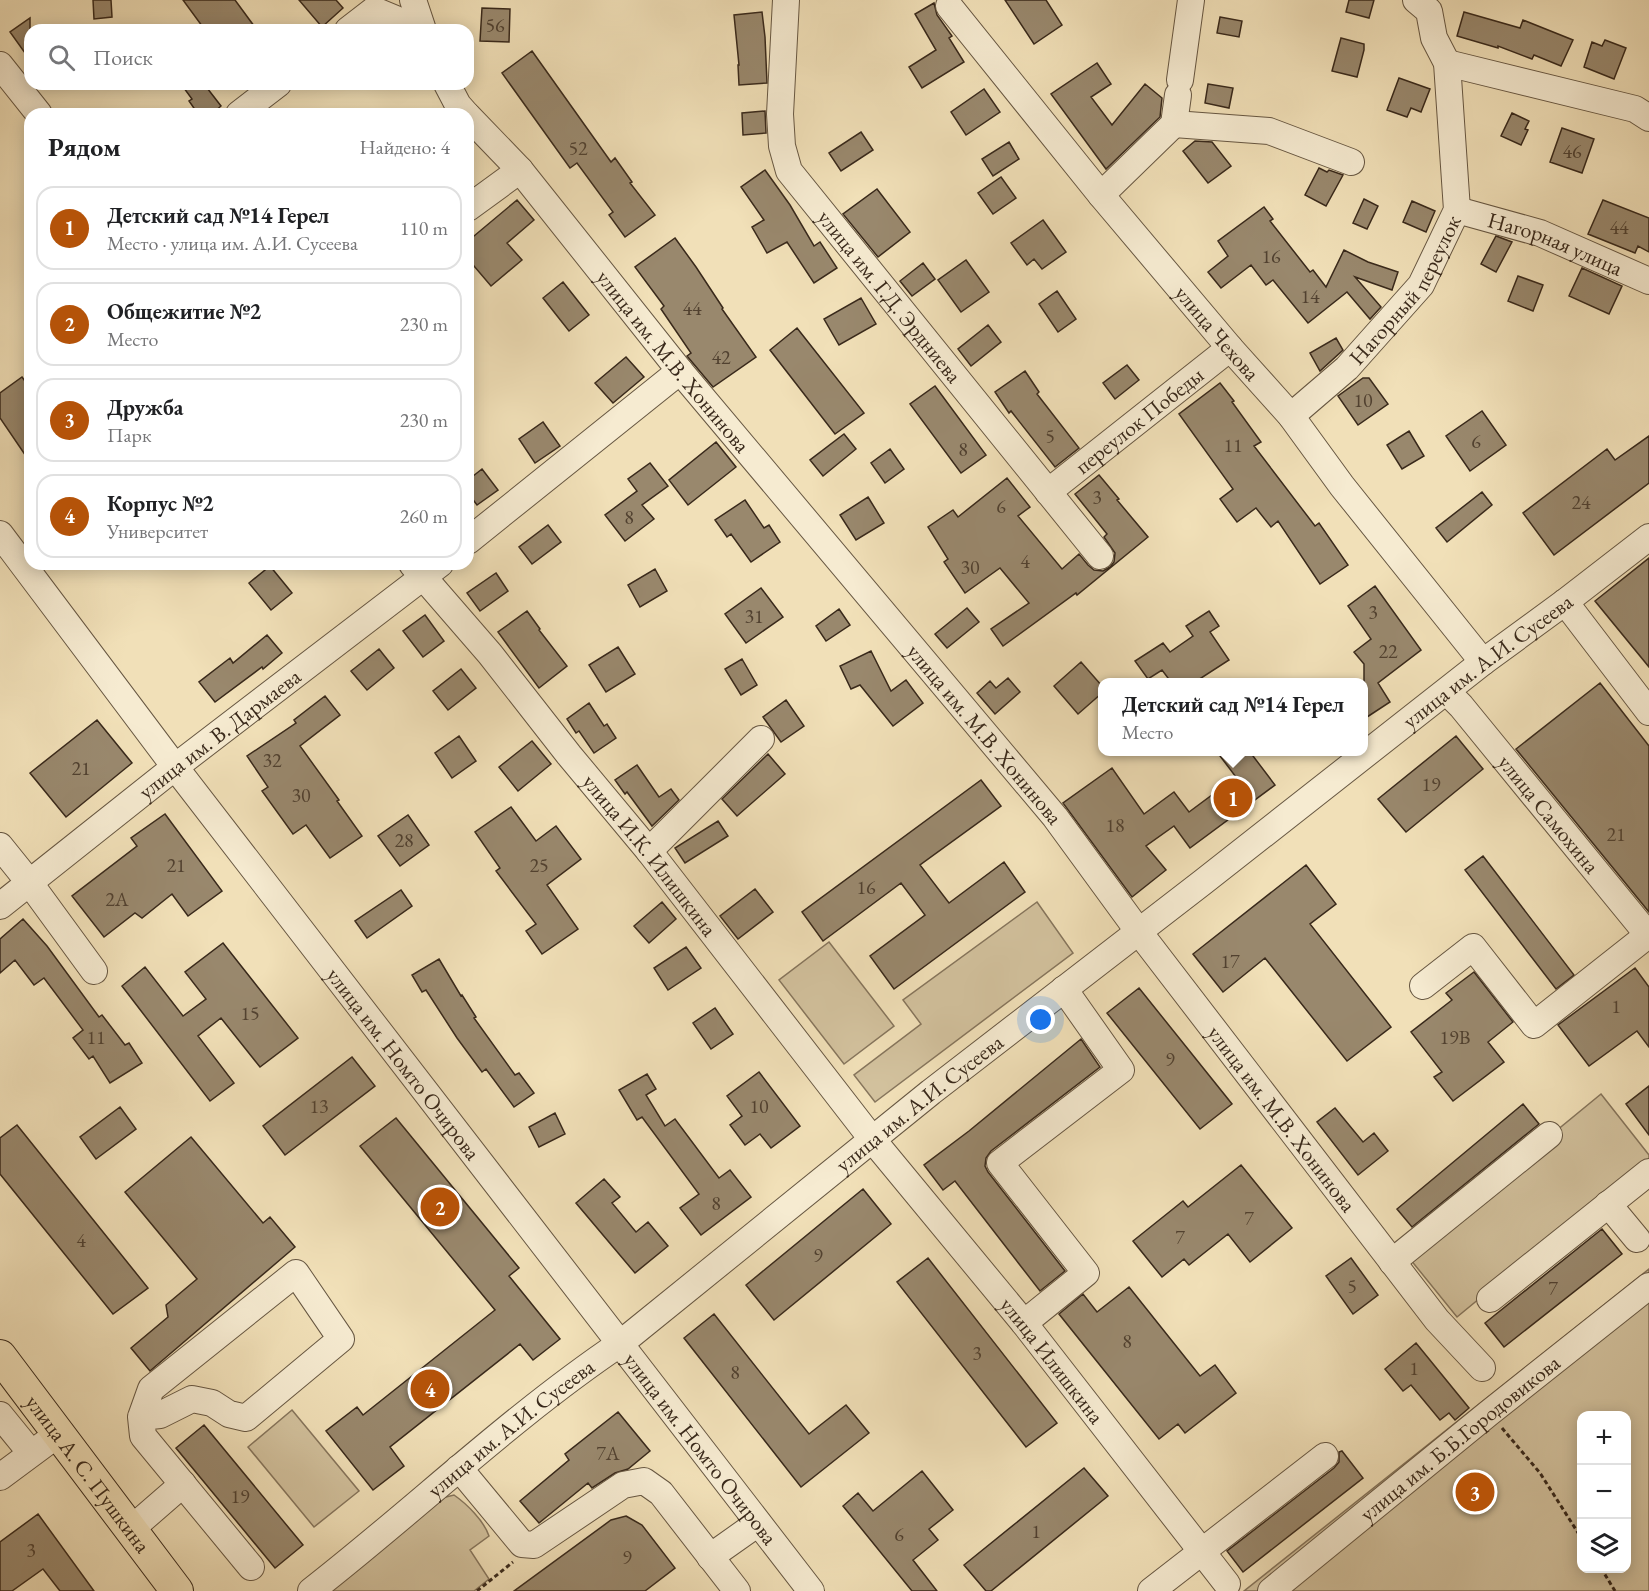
<!DOCTYPE html>
<html lang="ru">
<meta charset="utf-8">
<style>
body{margin:0;font-family:"EB Garamond",serif;background:#f6f6f6;color:#202124}
.controls{position:absolute;right:18px;bottom:18px;display:grid;overflow:hidden;border-radius:12px;box-shadow:0 3px 15px #0003}
.controls button{width:54px;height:54px;display:grid;place-items:center;padding:0;border:0;border-bottom:2px solid #e0e0e0;background:#fff;color:#202124;font:30px sans-serif}
.you{position:absolute;left:1041px;top:1020px;width:21px;height:21px;margin:-15px;border:4px solid #fff;border-radius:50%;background:#1a73e8;box-shadow:0 0 0 9px #1a73e833}
.badge{display:grid;place-items:center;width:39px;height:39px;border-radius:50%;background:#b45309;color:#fff;font-size:20px;font-weight:700}
.pin{position:absolute;translate:-50% -50%;border:3px solid #fff;box-shadow:0 2px 6px #0006}
.popup{position:absolute;left:1098px;top:678px;width:270px;height:78px;box-sizing:border-box;display:grid;place-content:center;border-radius:12px;background:#fff;filter:drop-shadow(0 2px 4px #0005);font-size:20px;white-space:nowrap;color:#757577}
.popup b{font-size:22px;color:#202124}
.popup::after{content:'';position:absolute;left:50%;top:100%;margin-left:-12px;border:12px solid transparent;border-top-color:#fff}
.list{margin:0;padding:0;list-style:none}
h2{display:flex;justify-content:space-between;align-items:center;height:78px;margin:0;padding:0 24px;font-size:26px}
h2 small{font-size:20px;font-weight:400;color:#757577}
.list li{display:grid;grid-template-columns:39px 1fr auto;gap:18px;align-items:center;box-sizing:border-box;height:84px;margin:0 12px 12px;padding:0 12px;border:2px solid #e0e0e0;border-radius:18px}
.list b{display:block;font-size:22px;white-space:nowrap}
.list p{margin:0;font-size:20px;white-space:nowrap;color:#757577}
.list em{font-size:20px;font-style:normal;color:#757577}
.icon{flex:none;width:33px;height:33px;fill:none;stroke:currentColor;stroke-width:2;stroke-linecap:round;stroke-linejoin:round}
.map{position:relative;flex:none;width:1649px;height:1591px;overflow:hidden}
.search{position:absolute;background:#fff;box-shadow:0 3px 15px #0003;left:24px;top:24px;width:450px;height:66px;display:flex;align-items:center;gap:15px;box-sizing:border-box;padding:0 21px;border-radius:18px;color:#757577;font-size:22px}
.panel{position:absolute;background:#fff;box-shadow:0 3px 15px #0003;left:24px;top:108px;width:450px;height:462px;border-radius:18px}
.map>svg:first-child{display:block}
</style>
<div class="map">
<svg width="1649" height="1591" viewBox="0 0 1649 1591">
<rect width="100%" height="100%" fill="#f1e0b8"/>
<filter id="stains"><feTurbulence type="fractalNoise" baseFrequency=".00333" numOctaves="4"/><feColorMatrix values="0 0 0 0 .2 0 0 0 0 .09 0 0 0 0 .02 0 0 0 .5 -.17"/></filter>
<radialGradient id="worn" r=".72"><stop offset=".6" stop-color="#630" stop-opacity="0"/><stop offset="1" stop-color="#630" stop-opacity=".3"/></radialGradient>
<path fill="#d2c19d" stroke="#86755c" stroke-width="1.5" fill-rule="evenodd" d="M1037,902L1073,953L875,1102L854,1075L921,1024L903,1000Z
M829,942L894,1026L844,1064L779,980Z
M1601,1094L1649,1155V1159L1457,1317L1406,1254Z
M1649,1269V1591H1244ZM1582,1416H1626V1568H1582Z
M292,1410L359,1491L314,1527L248,1447Z
M454,1495C467,1504 484,1521 489,1536L470,1550L489,1579L474,1591H324L438,1499Z"/>
<path fill="#99886d" stroke="#39291b" stroke-width="1.5" d="M93,0H111L112,17L94,19Z
M183,0H235L257,30H205Z
M299,0H336L343,8L322,27Z
M1005,0H1046L1062,25L1034,44Z
M1349,0H1374L1369,18L1346,12Z
M934,3L937,15L952,36L949,38L964,62L922,88L909,67L936,50L915,14Z
M482,8L510,9L509,42L480,41Z
M762,12L765,37L767,83L739,85L738,65H739L734,15Z
M1464,12L1520,28L1523,20L1573,40L1561,66L1534,55L1532,59L1498,46V48L1457,36Z
M1220,17L1242,21L1239,37L1217,33Z
M30,18V60L10,32Z
M1341,38L1364,44V50L1357,77L1332,71Z
M1605,40L1626,48L1614,79L1584,67L1592,42L1602,46Z
M532,51L611,162L615,158L632,182L630,183L655,215L625,237L609,215L613,212L577,163L570,168L502,73Z
M1097,63L1111,84L1091,97L1112,125L1145,84L1162,98L1160,117L1106,169L1051,94Z
M1399,78L1430,89L1421,112L1411,108L1407,117L1387,110Z
M181,84H204L221,106L212,114H198L189,101L192,99Z
M1208,84L1233,88L1229,108L1205,103Z
M984,89L1000,112L966,135L951,112Z
M765,111L766,133L743,135L742,113Z
M1512,113L1529,121L1525,129L1528,130L1521,145L1501,136Z
M1562,128L1594,139L1582,173L1550,162Z
M861,132L873,150L841,171L829,153Z
M1195,141L1212,142L1231,166L1208,183L1183,151Z
M1009,142L1019,159L993,176L982,159Z
M1319,168L1327,172L1329,170L1343,175L1326,206L1305,195Z
M765,170L790,205L814,246L820,242L837,268L814,283L787,242L767,253L752,227L764,220L741,187Z
M1001,177L1016,198L993,214L978,193Z
M877,189L910,232L878,257L843,214Z
M1364,199L1378,206L1367,229L1353,223Z
M517,200L534,220L507,243L522,260L491,286L468,259V241Z
M1603,200L1649,218V252L1638,246L1635,253L1588,234Z
M1412,201L1435,211L1426,232L1403,222Z
M1264,207L1273,219L1270,221L1310,272L1313,270L1326,287L1344,250L1368,262L1398,272L1392,290L1355,277L1381,307L1370,319L1347,292L1308,323L1273,280L1266,285L1251,265L1221,288L1208,272L1228,256L1218,241Z
M1043,220L1066,252L1042,269L1034,259L1027,265L1011,243Z
M1496,236L1512,242L1496,272L1481,264Z
M675,238L696,267L723,308L722,309L756,357L713,387L687,356L691,353L661,309L664,306L635,267Z
M966,260L989,292L961,312L938,280Z
M923,263L935,279L912,296L900,281Z
M1582,268L1622,286L1609,314L1569,296Z
M1518,276L1543,285L1533,311L1508,301Z
M563,282L589,315L569,331L543,298Z
M1057,291L1076,319L1058,332L1039,304Z
M861,298L876,324L839,345L824,319Z
M988,325L1001,342L971,366L958,349Z
M797,328L864,413L835,434L770,350Z
M1336,338L1343,350L1320,371L1310,353Z
M626,357L644,377L613,403L595,383Z
M1127,365L1139,380L1115,399L1103,383Z
M1025,371L1039,392L1037,394L1079,448L1055,467L1011,411L1009,413L995,392Z
M22,377L30,388V462L0,418V393Z
M1363,378H1369L1388,404L1358,425L1338,396Z
M1220,383L1234,401L1232,402L1261,442L1254,446L1315,526L1319,523L1348,565L1320,584L1278,521L1271,527L1256,508L1237,522L1220,499L1233,489L1179,414Z
M935,386L986,455L961,473L910,404Z
M1482,411L1506,445L1470,471L1446,436Z
M543,422L560,446L535,463L519,439Z
M1409,431L1424,456L1402,469L1387,445Z
M844,434L856,449L823,476L810,460Z
M1649,436V483L1554,555L1523,513L1607,449L1615,460Z
M716,442L736,467L688,505L669,480Z
M890,449L904,469L885,483L871,463Z
M650,463L668,486L642,505L654,519L625,541L605,515L637,491L628,479Z
M482,469L498,490L477,505L468,493V480Z
M1099,475L1119,499L1117,500L1148,537L1077,595L1076,593L1003,646L991,629L1029,603L1000,568L965,593L944,562L948,559L928,527L953,510L958,517L1007,478L1030,507L1018,516L1062,569L1079,554L1088,565L1094,570L1103,571L1110,567L1114,562L1115,553L1104,537L1107,534L1075,494Z
M1482,492L1492,505L1447,542L1436,528Z
M868,497L884,523L856,540L840,515Z
M745,500L764,528L769,525L780,542L751,562L731,534L727,537L715,520Z
M548,525L561,542L532,564L519,547Z
M1649,558V667L1595,601Z
M270,566L292,593L271,610L249,583Z
M655,569L667,591L640,607L628,585Z
M496,573L508,591L480,611L467,593Z
M1375,586L1421,650L1378,683L1390,702L1364,719V664L1354,652L1371,639L1348,606Z
M761,588L783,617L746,643L725,614Z
M967,608L979,622L947,648L935,634Z
M839,609L850,625L826,641L816,626Z
M527,611L540,629L539,630L567,666L539,688L498,632Z
M1209,611L1219,626L1210,632L1229,660L1195,682H1171L1162,670L1148,679L1135,661L1163,643L1170,652L1193,636L1186,626Z
M425,615L444,641L423,657L403,631Z
M267,635L282,653L263,669L262,667L215,702L199,682L230,658L233,663Z
M618,647L635,674L606,692L589,665Z
M379,649L394,668L367,690L351,671Z
M871,651L891,691L906,680L923,703L893,726L860,685L851,689L840,666Z
M742,659L757,685L741,695L725,669Z
M1081,662L1102,686V693L1078,714L1054,686Z
M461,669L476,688L448,710L433,691Z
M1008,678L1020,692L995,714L977,693L990,681L996,688Z
M1600,683L1649,746V912L1516,749Z
M325,696L340,715L300,746L339,800L337,801L362,836L330,858L306,825L293,834L262,791L268,787L247,756L296,723L294,720Z
M786,700L804,726L781,742L763,717Z
M589,703L604,726L607,724L616,738L594,753L579,731L576,733L567,719Z
M97,720L132,763L66,817L30,773Z
M459,736L476,761L452,778L435,753Z
M1456,736L1483,769L1406,832L1378,799Z
M532,741L551,764L518,791L499,767Z
M1217,752H1250L1275,785L1190,848L1174,826L1146,846L1166,870L1132,897L1063,803L1112,768L1144,814L1174,792L1189,812L1236,777Z
M768,754L785,774L737,816L722,799Z
M637,765L659,797L671,789L679,800L652,826L627,792L625,794L615,780Z
M981,780L1001,806L920,865L949,903L1004,862L1025,892L894,989L870,956L925,915L901,883L823,941L802,912Z
M511,807L536,841L556,826L581,859L547,885L578,929L542,954L526,931L536,924L496,871L500,868L475,832Z
M165,814L222,891L188,916L172,894L142,918L135,913L104,937L72,896L137,846L131,838Z
M408,815L429,845L400,866L378,836Z
M718,821L728,836L685,863L675,848Z
M1483,856L1574,975L1556,989L1465,870Z
M1306,865L1336,904L1310,924L1391,1027L1347,1061L1265,958L1223,992L1193,954Z
M755,889L773,912L738,939L720,916Z
M401,890L412,906L367,938L355,921Z
M662,902L676,919L649,943L634,926Z
M23,919L47,946L99,1017L102,1015L125,1045L129,1043L142,1063L110,1083L93,1056L89,1059L73,1038L83,1030L44,978L34,985L15,960L0,973V939Z
M223,943L298,1038L260,1067L221,1018L198,1036L234,1083L210,1101L122,986L145,967L183,1016L206,999L185,972Z
M686,947L701,968L668,990L654,968Z
M439,959L461,996L462,995L476,1017L474,1018L515,1075L519,1073L534,1093L514,1107L486,1069L482,1072L457,1038L426,990L422,992L412,975Z
M1635,968L1649,987V1047L1637,1031L1589,1066L1558,1025Z
M1474,972L1513,1022L1488,1042L1504,1062L1453,1101L1434,1077L1442,1072L1411,1032L1452,1000L1446,993Z
M1139,988L1232,1104L1200,1129L1107,1013Z
M715,1008L733,1034L711,1049L693,1023Z
M1081,1039L1100,1067L991,1151L986,1158L985,1166L988,1172L1065,1271L1040,1291L955,1181L943,1190L924,1165L969,1131Z
M352,1057L375,1086L285,1155L263,1126Z
M759,1072L800,1126L771,1148L760,1134L745,1145L730,1125L742,1116L727,1096Z
M647,1074L656,1089L646,1095L665,1126L675,1119L719,1178L730,1170L751,1197L701,1235L680,1208L699,1194L642,1117L637,1120L619,1090Z
M1649,1086V1135L1626,1104Z
M1523,1104L1539,1124L1412,1227L1397,1209Z
M120,1107L136,1129L96,1159L80,1137Z
M1335,1108L1363,1142L1374,1133L1388,1151L1358,1175L1317,1122Z
M555,1113L565,1134L539,1147L529,1127Z
M396,1118L519,1268L509,1276L560,1339L533,1360L520,1344L390,1447L404,1466L373,1490L326,1431L357,1407L363,1415L495,1310L360,1146Z
M17,1125L148,1288L113,1314L0,1174V1138Z
M191,1137L263,1223L270,1217L295,1247L150,1371L131,1348L168,1317L166,1305L197,1279L125,1192Z
M1241,1165L1292,1228L1250,1262L1228,1234L1189,1265L1184,1259L1162,1277L1133,1241L1183,1201L1188,1207Z
M604,1179L620,1197L612,1203L636,1232L648,1222L668,1246L635,1273L576,1203Z
M863,1189L891,1224L774,1320L746,1285Z
M1602,1229L1622,1254L1504,1347L1485,1323Z
M928,1258L1057,1423L1026,1447L897,1282Z
M1351,1258L1378,1295L1353,1314L1326,1276Z
M1129,1287L1200,1376L1215,1365L1236,1393L1185,1433L1178,1424L1159,1439L1059,1314L1083,1294L1097,1312Z
M714,1314L809,1434L846,1405L869,1433L801,1487L684,1338Z
M1416,1343L1469,1408L1455,1420L1449,1413L1440,1420L1411,1385L1403,1391L1385,1369Z
M618,1412L650,1451L628,1469L615,1473L592,1488L588,1483L539,1523L520,1501L569,1460L565,1454Z
M204,1425L303,1545L275,1568L176,1448Z
M1342,1451L1363,1478L1243,1572L1227,1551L1334,1468L1339,1462V1452Z
M1084,1468L1108,1496L991,1591H986L964,1565Z
M922,1471L953,1510L929,1529L938,1540L913,1560L937,1591H912L843,1506L858,1493L873,1511Z
M38,1514L94,1591H60L43,1569L12,1591H0V1542Z
M626,1516L642,1525L675,1568L645,1591H514L611,1520Z"/>
<g fill="none" stroke-linecap="round" stroke-linejoin="round">
<g stroke="#675742" stroke-width="28">
<g id="minor">
<path d="M413,0L423,30"/>
<path id="s1" d="M786,0L780,114L782,146L789,171L1100,556"/>
<path id="s2" d="M949,6L1101,195L1230,348L1291,416L1342,486L1483,662"/>
<path d="M348,30L374,10L422,30"/>
<path d="M1447,63L1635,109L1649,118"/>
<path d="M0,65L39,114"/>
<path d="M1180,80L1191,0"/>
<path d="M447,84L458,105L466,114"/>
<path d="M239,114L278,84"/>
<path id="s3" d="M468,116L520,170L680,371L1055,817L1139,932L1437,1320L1482,1368"/>
<path d="M1174,124L1269,131L1351,162"/>
<path d="M1101,195L1174,124L1178,95"/>
<path d="M468,208L520,170"/>
<path id="s4" d="M1457,210L1540,233L1649,281"/>
<path id="s5" d="M1291,416L1347,368L1421,285L1457,210L1447,63L1434,38L1429,11L1416,0"/>
<path id="s6" d="M1048,492L1230,348"/>
<path id="s7" d="M0,534L175,767L811,1591"/>
<path d="M468,541L680,371"/>
<path id="s8" d="M412,564L490,654L569,755L649,851L872,1139L1024,1323L1227,1584"/>
<path d="M1565,602L1649,712"/>
<path id="s9" d="M1447,692L1461,706L1649,936"/>
<path d="M0,846L29,882L94,971"/>
<path d="M649,851L761,739"/>
<path id="s10" d="M0,906L175,767L440,564"/>
<path d="M1423,986L1473,947L1534,1025L1648,935"/>
<path d="M1608,1204L1637,1239"/>
<path d="M1392,1262L1549,1135"/>
<path d="M1490,1299L1649,1172"/>
<path d="M1024,1323L1086,1273L1000,1163L1121,1070L1064,989"/>
<path d="M0,1415L31,1453"/>
<path d="M141,1417L160,1415L192,1399L212,1403L229,1414L246,1418L341,1339L296,1273L151,1389L141,1417L143,1436L251,1567"/>
<path d="M459,1468L522,1544L534,1545L623,1485L644,1481L661,1493L737,1591"/>
<path d="M0,1477L58,1434"/>
<path d="M130,1530L183,1484"/>
<path d="M710,1557L758,1523"/>
<path id="s11" d="M311,1591C415,1510 511,1417 621,1343L931,1092L1203,882L1483,662L1565,602L1649,537"/>
<path d="M1151,1591L1325,1456"/>
<path id="s12" d="M1271,1591L1489,1413L1649,1286"/>
</g>
</g>
<g stroke="#39291b" stroke-width="34">
<g id="major">
<path id="s13" d="M0,1356L177,1591"/>
</g>
</g>
<path stroke="#39291b" stroke-width="3" stroke-dasharray="4.5 3" stroke-linecap="butt" d="M1502,1428L1540,1473L1582,1539
M1601,1568L1615,1591
M477,1591L513,1562"/>
<use href="#minor" stroke="#f6ebd1" stroke-width="26"/>
<use href="#major" stroke="#f1e0b8" stroke-width="32"/>
</g>
<g text-anchor="middle" dominant-baseline="central" stroke-width="4.5" stroke-linejoin="round" paint-order="stroke">
<g font-size="20" fill="#514130">
<text x="495" y="25">56</text>
<text x="578" y="148">52</text>
<text x="1572" y="151">46</text>
<text x="1619" y="227">44</text>
<text x="1271" y="256">16</text>
<text x="1310" y="296">14</text>
<text x="692" y="308">44</text>
<text x="721" y="357">42</text>
<text x="1363" y="400">10</text>
<text x="1050" y="436">5</text>
<text x="1476" y="441">6</text>
<text x="1233" y="445">11</text>
<text x="963" y="449">8</text>
<text x="1097" y="497">3</text>
<text x="1581" y="502">24</text>
<text x="1001" y="506">6</text>
<text x="629" y="517">8</text>
<text x="1025" y="561">4</text>
<text x="970" y="567">30</text>
<text x="1373" y="612">3</text>
<text x="754" y="616">31</text>
<text x="1388" y="651">22</text>
<text x="272" y="760">32</text>
<text x="81" y="768">21</text>
<text x="1431" y="784">19</text>
<text x="301" y="795">30</text>
<text x="1115" y="825">18</text>
<text x="1616" y="834">21</text>
<text x="404" y="840">28</text>
<text x="176" y="865">21</text>
<text x="539" y="865">25</text>
<text x="866" y="887">16</text>
<text x="117" y="899">2А</text>
<text x="1230" y="961">17</text>
<text x="1616" y="1006">1</text>
<text x="250" y="1013">15</text>
<text x="96" y="1037">11</text>
<text x="1455" y="1037">19В</text>
<text x="1170" y="1059">9</text>
<text x="319" y="1106">13</text>
<text x="759" y="1106">10</text>
<text x="716" y="1203">8</text>
<text x="1249" y="1218">7</text>
<text x="1180" y="1237">7</text>
<text x="81" y="1240">4</text>
<text x="818" y="1255">9</text>
<text x="1352" y="1286">5</text>
<text x="1553" y="1288">7</text>
<text x="1127" y="1341">8</text>
<text x="977" y="1353">3</text>
<text x="1414" y="1368">1</text>
<text x="735" y="1372">8</text>
<text x="608" y="1453">7А</text>
<text x="240" y="1496">19</text>
<text x="1036" y="1531">1</text>
<text x="899" y="1534">6</text>
<text x="31" y="1550">3</text>
<text x="627" y="1557">9</text>
</g>
<g font-size="22" fill="#39291b" stroke="#f6ebd1">
<text stroke="none"><textPath href="#s4" startOffset="104">Нагорная улица</textPath></text>
<text stroke="none"><textPath href="#s5" startOffset="172">Нагорный переулок</textPath></text>
<text stroke="none"><textPath href="#s1" startOffset="333">улица им. Г.Д. Эрдниева</textPath></text>
<text stroke="none"><textPath href="#s2" startOffset="423">улица Чехова</textPath></text>
<text stroke="none"><textPath href="#s3" startOffset="320">улица им. М.В. Хонинова</textPath></text>
<text stroke="none"><textPath href="#s6" startOffset="116">переулок Победы</textPath></text>
<text stroke="none"><textPath href="#s11" startOffset="1500">улица им. А.И. Сусеева</textPath></text>
<text stroke="none"><textPath href="#s10" startOffset="279">улица им. В. Дармаева</textPath></text>
<text stroke="none"><textPath href="#s3" startOffset="806">улица им. М.В. Хонинова</textPath></text>
<text stroke="none"><textPath href="#s9" startOffset="159">улица Самохина</textPath></text>
<text stroke="none"><textPath href="#s8" startOffset="376">улица И.К. Илишкина</textPath></text>
<text stroke="none"><textPath href="#s7" startOffset="666">улица им. Номто Очирова</textPath></text>
<text stroke="none"><textPath href="#s11" startOffset="780">улица им. А.И. Сусеева</textPath></text>
<text stroke="none"><textPath href="#s3" startOffset="1292">улица им. М.В. Хонинова</textPath></text>
<text stroke="none"><textPath href="#s8" startOffset="1022">улица Илишкина</textPath></text>
<text stroke="none"><textPath href="#s11" startOffset="258">улица им. А.И. Сусеева</textPath></text>
<text stroke="none"><textPath href="#s12" startOffset="243">улица им. Б.Б.Городовикова</textPath></text>
<text stroke="none"><textPath href="#s7" startOffset="1152">улица им. Номто Очирова</textPath></text>
<text stroke="none"><textPath href="#s13" startOffset="147">улица А. С. Пушкина</textPath></text>
</g>
</g>
<rect width="100%" height="100%" filter="url(#stains)"/>
<rect width="100%" height="100%" fill="url(#worn)"/>
</svg>
<div class="controls">
<button>+</button>
<button>−</button>
<button><svg class="icon" aria-label="layers" viewBox="0 0 24 24"><path d="M12 4l9 5-9 5-9-5zM3 14l9 5 9-5"/></svg></button>
</div>
<div class="you"></div>
<div class="pin badge" style="left:1233px;top:798px">1</div>
<div class="popup"><b>Детский сад №14 Герел</b>Место</div>
<div class="pin badge" style="left:440px;top:1207px">2</div>
<div class="pin badge" style="left:1475px;top:1492px">3</div>
<div class="pin badge" style="left:430px;top:1389px">4</div>
<div class="search"><svg class="icon" aria-label="search" viewBox="0 0 24 24"><circle cx="10" cy="10" r="6"/><path d="M15 15l6 6"/></svg>Поиск</div>
<section class="panel">
<h2>Рядом<small>Найдено: 4</small></h2>
<ul class="list">
<li><span class="badge">1</span><div><b>Детский сад №14 Герел</b><p>Место · улица им. А.И. Сусеева</p></div><em>110 m</em></li>
<li><span class="badge">2</span><div><b>Общежитие №2</b><p>Место</p></div><em>230 m</em></li>
<li><span class="badge">3</span><div><b>Дружба</b><p>Парк</p></div><em>230 m</em></li>
<li><span class="badge">4</span><div><b>Корпус №2</b><p>Университет</p></div><em>260 m</em></li>
</ul>
</section>
</div>
